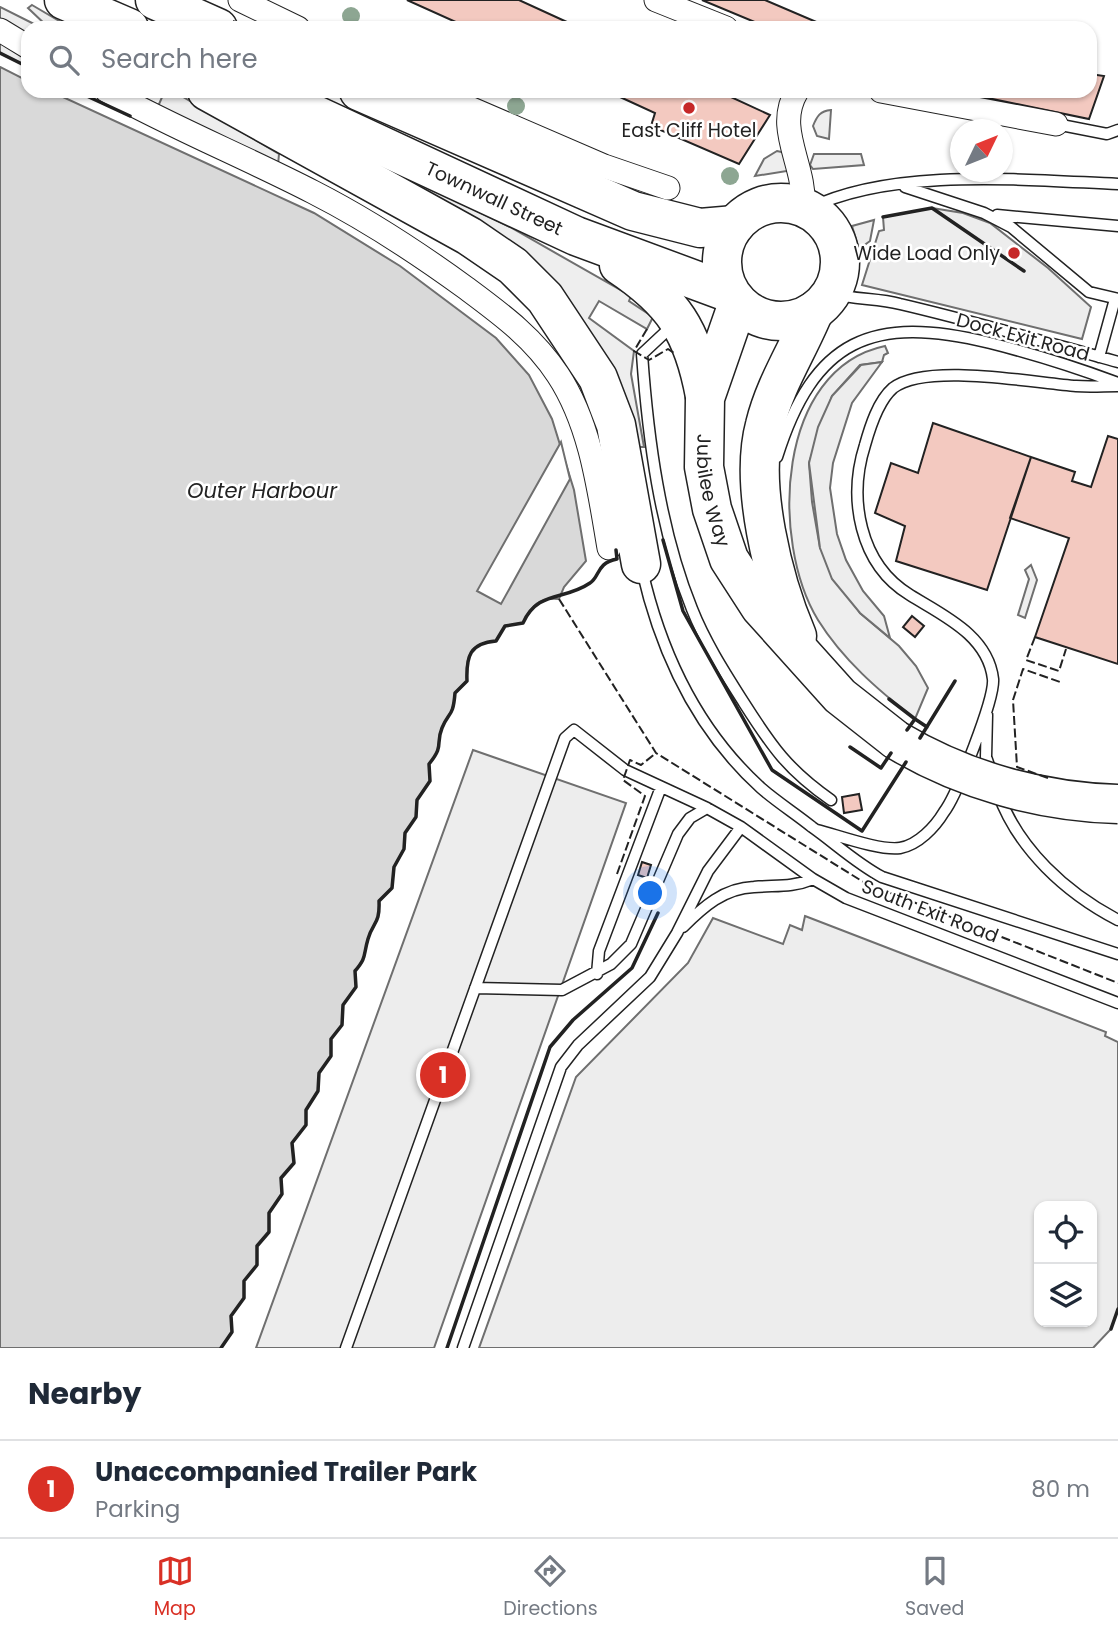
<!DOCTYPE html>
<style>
body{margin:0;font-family:Poppins,sans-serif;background:#f6f6f7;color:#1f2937}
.controls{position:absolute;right:21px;bottom:21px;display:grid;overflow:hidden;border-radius:14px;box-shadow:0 2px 5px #0004}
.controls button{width:63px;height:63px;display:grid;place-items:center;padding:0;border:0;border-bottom:2px solid #e0e1e3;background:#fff;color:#1f2937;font:35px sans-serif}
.compass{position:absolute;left:950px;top:119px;width:63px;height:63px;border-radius:50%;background:#fff;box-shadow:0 2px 5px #0004;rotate:47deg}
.you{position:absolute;left:651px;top:894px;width:24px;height:24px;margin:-18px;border:5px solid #fff;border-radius:50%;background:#1a73e8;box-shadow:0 0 0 10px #1a73e833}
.badge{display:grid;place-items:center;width:46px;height:46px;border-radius:50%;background:#d93025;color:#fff;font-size:23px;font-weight:700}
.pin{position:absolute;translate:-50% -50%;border:4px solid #fff;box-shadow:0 2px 7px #0006}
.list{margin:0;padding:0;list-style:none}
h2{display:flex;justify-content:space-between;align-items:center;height:91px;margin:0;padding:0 28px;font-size:30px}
h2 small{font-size:23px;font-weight:400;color:#747a83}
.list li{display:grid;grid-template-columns:46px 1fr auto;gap:21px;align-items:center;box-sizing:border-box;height:98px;padding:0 28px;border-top:2px solid #e0e1e3}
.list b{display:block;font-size:26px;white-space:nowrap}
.list p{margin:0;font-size:23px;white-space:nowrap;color:#747a83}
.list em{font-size:23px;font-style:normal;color:#747a83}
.icon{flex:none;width:38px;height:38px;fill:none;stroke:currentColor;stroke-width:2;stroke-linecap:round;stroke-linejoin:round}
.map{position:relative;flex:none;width:1118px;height:1348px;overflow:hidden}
.search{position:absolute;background:#fff;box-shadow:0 2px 5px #0004;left:21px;right:21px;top:21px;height:77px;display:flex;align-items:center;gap:18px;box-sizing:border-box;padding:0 24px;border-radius:21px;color:#747a83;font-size:26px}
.sheet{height:189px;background:#fff}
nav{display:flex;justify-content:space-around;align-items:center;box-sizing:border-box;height:98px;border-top:2px solid #e0e1e3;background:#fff;font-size:19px;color:#747a83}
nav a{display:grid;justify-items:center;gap:4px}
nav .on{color:#d93025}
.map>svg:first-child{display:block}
</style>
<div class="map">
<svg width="1118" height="1348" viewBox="0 0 1118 1348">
<rect width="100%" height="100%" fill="#fff"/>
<path fill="#eee" stroke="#6f6f6f" stroke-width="2" d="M32,5L71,28H49L28,8Z
M153,91H173L279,154L278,165L156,111L163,95Z
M831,110L829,139L817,136L813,126C817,116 820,111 831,110Z
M777,151L786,153L793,170L755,176L764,159Z
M814,154H861L864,165L813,169L810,165Z
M371,159L510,227L631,296L629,301L653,317L647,329L599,301L589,318L634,351L631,374L644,447H639L620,390Z
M874,220L870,241L859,249L852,226Z
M885,346L888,353L884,355L882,362L860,365L832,396L809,463L812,502L820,548L860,613L899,646L916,666L928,688L915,719C878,690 843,660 818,620C770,541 776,369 885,346Z
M1031,565L1037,580L1025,618L1018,615L1029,579L1025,570Z"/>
<path fill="#ededed" stroke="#6f6f6f" stroke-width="2" fill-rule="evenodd" d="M0,7L42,28H28V67L0,53Z
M932,208L963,213L990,223L1048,268L1091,307L1082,339L862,285L879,231L884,230L883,217Z
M882,362L852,403L833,463L830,488L837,534L846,560L863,591L884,616L890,638L860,613L832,579L820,548L809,463L818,427L832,396L861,365Z
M473,750L626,803L434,1348H256Z
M805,916L1106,1032L1105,1036L1118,1042V1309L1111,1329L1093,1348H479L576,1077L688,963L713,918L783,944L790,925L802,930ZM1039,1206H1092V1322H1039Z"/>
<path fill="#d9d9d9" stroke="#6f6f6f" stroke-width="2" d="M0,67L28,81V91H50L314,213L400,266L496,338L529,375L552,419L574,490L586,561L564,587L559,599C539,597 531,606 523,623L505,626L496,641C470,643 465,656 467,681L455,693C453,717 449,711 442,728C435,745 445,744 429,764L430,781L417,800L416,817L405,833L404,849L394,867L392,888L379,901C380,925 373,921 368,939C363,955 367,957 355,971L356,987L343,1005L342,1025L331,1039V1056L319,1073L318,1091L306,1110V1125L292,1143L294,1163L281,1178L282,1194L269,1213V1232L257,1246V1265L244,1281V1298L231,1316L232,1332L221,1348H0Z"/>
<path fill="#fff" stroke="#6f6f6f" stroke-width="2" d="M561,442L570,479L501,604L477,591Z"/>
<path fill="#f3c9c0" stroke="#222" stroke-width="2" d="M407,0H519L580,28H469Z
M702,0H765L821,24L842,28H769Z
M1090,74L1104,76L1089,119L954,91H1090Z
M607,91H718L770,115L739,164L651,126L655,113Z
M933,423L1031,457L987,590L896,561L905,526L875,513L891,463L918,473Z
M1108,436L1118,439V664L1035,637L1069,538L1010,518L1031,457L1075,472L1072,481L1091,487Z
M912,616L924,626L915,637L903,627Z
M859,794L862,810L844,813L842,797Z
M642,862L651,865L647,878L638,875Z"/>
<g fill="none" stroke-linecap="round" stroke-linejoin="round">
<g stroke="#222" stroke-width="13">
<path id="lane" d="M1056,124L1107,134L1118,130
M905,187L984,213L1011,227L1089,292L1118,299
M808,209C892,167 1025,180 1118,184
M997,215L1118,226
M831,293C854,300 877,298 900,304C973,321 1045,342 1118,362
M673,325L642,354C648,439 660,530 692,609C705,642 725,673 744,703C772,747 788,770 831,800
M1099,357L1115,299
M777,457C814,339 872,314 990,343C1034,354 1075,367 1118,383
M642,570C661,653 696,729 761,788C777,802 796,814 812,827C836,844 856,863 882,877L1118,954
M987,715L986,757L992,774
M998,793C1018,849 1066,893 1118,920
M817,830C837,835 880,851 900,848C918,845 935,827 944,812C957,795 995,698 993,679C988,635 942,615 910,595C859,564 848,498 865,445C870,427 878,401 893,388C926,362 1034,383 1076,386C1090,387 1104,386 1118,386
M683,927C703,907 724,888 754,887C776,885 791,888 813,879
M597,974L599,951L661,787
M475,988L562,990L611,964L631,944L678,834L690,818L707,808
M346,1348L565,738L574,730L625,770L707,808L741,827L813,879L846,898L1118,1003
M463,1348L561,1067L578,1045L650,977L677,933L708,871L741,827"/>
</g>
<g stroke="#222" stroke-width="25">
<path id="street" d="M240,0L298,28
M656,0L726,28
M0,30L28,47
M107,91C174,128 245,157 313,192C366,219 418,253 466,288C501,314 534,338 558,375C591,425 599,490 609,548
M430,91L604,166L668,188
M797,91C774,129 806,164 803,207
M881,91L1056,124"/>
</g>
<g stroke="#222" stroke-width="41">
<g id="highway">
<path d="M64,0L129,28"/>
<path d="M155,0L218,28"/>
<path d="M207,91L469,236L513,266L545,298L598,378L616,425L641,564"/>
<path id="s1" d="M264,91L576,236L730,293"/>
<path d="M359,91L633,211L700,228L735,225"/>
<circle cx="781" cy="262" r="59"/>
<path d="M619,265C673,301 693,331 705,396"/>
<path id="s2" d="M738,303L705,398L704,467L712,509L729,559L760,607L840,696L896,740"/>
<path d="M797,636C773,580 749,484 765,425C775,384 798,350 814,311"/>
</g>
</g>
<use href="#lane" stroke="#fff" stroke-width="10"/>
<use href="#street" stroke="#fff" stroke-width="23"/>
<use href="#highway" stroke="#fff" stroke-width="38"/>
<g stroke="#222" stroke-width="41" stroke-linecap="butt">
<path id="highway-bridge" d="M896,740C963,780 1040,802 1118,804"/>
</g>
<use href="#highway-bridge" stroke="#fff" stroke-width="38"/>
<path stroke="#222" stroke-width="2" stroke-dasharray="9 3.5" stroke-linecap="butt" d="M233,21L249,28
M647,329L634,351L649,360L668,349L674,353
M559,599L656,753L865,883L1118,983
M1035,637L1026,660L1059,671L1066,649
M1048,778L1017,767L1013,700L1023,669L1063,683
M617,874L645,796L623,780L630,760L641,765L656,753"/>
<path stroke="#222" stroke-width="3.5" d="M0,53L28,67
M76,91L130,116
M883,217L932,208L1024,271
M663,540L683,611L772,770L862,831L906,762
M889,699L915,719L907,730
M915,719L927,727
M920,738L955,681
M850,747L881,768L891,753
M1111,1329L1118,1309
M221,1348L232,1332L231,1316L244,1298V1281L257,1265V1246L269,1232V1213L282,1194L281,1178L294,1163L292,1143L306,1125V1110L318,1091L319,1073L331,1056V1039L342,1025L343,1005L356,987L355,971C367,957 363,956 368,939C373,921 380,925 379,901L392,888L394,867L404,849L405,833L416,817L417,800L430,781L429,764C445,744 435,745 442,728C449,711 453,718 455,693L467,681C466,656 470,643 496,641L505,626L523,623C538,590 564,601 590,583C600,577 596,563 617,559L616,550
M447,1348L550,1047L573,1020L632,968L658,913"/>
</g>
<g fill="#8da692">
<circle cx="351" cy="16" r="9"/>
<circle cx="516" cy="106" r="9"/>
<circle cx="730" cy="176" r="9"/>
</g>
<g fill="#c62828" stroke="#fff" stroke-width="2.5">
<circle cx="689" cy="108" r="7"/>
<circle cx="1014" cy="253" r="7"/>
</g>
<g text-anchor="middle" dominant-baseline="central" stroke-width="5" stroke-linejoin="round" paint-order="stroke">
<g font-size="19" fill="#222" stroke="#fff">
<text x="689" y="130">East Cliff Hotel</text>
<text x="1000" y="253" text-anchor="end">Wide Load Only</text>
</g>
<g font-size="19" fill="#222" stroke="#fff">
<text stroke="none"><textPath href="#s1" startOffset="254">Townwall Street</textPath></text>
<text transform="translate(1023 337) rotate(15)">Dock Exit Road</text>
<text stroke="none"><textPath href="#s2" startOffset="194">Jubilee Way</textPath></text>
<text transform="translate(930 911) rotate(21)">South Exit Road</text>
</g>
<g font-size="21" font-style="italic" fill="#222" stroke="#fff">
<text x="262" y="490">Outer Harbour</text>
</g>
</g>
</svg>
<div class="controls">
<button><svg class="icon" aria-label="locate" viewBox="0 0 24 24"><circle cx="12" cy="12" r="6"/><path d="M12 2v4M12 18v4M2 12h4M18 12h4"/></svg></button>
<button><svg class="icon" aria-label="layers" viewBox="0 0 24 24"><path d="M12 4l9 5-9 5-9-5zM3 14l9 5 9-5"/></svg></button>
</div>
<svg class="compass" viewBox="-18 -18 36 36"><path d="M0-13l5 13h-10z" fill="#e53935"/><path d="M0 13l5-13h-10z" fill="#747a83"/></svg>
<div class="you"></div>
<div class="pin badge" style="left:443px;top:1075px">1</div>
<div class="search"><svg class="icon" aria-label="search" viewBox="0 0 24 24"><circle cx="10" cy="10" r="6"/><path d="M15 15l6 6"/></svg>Search here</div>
</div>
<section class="sheet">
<h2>Nearby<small></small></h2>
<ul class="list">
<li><span class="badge">1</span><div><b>Unaccompanied Trailer Park</b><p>Parking</p></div><em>80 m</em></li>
</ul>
</section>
<nav>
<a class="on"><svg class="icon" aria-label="map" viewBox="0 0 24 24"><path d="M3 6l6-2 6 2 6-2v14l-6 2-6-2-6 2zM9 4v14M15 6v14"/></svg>Map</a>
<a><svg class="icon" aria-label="directions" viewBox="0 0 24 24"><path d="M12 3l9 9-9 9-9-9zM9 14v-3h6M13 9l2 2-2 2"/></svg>Directions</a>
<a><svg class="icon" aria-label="saved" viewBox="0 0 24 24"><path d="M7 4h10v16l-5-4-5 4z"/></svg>Saved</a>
</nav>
